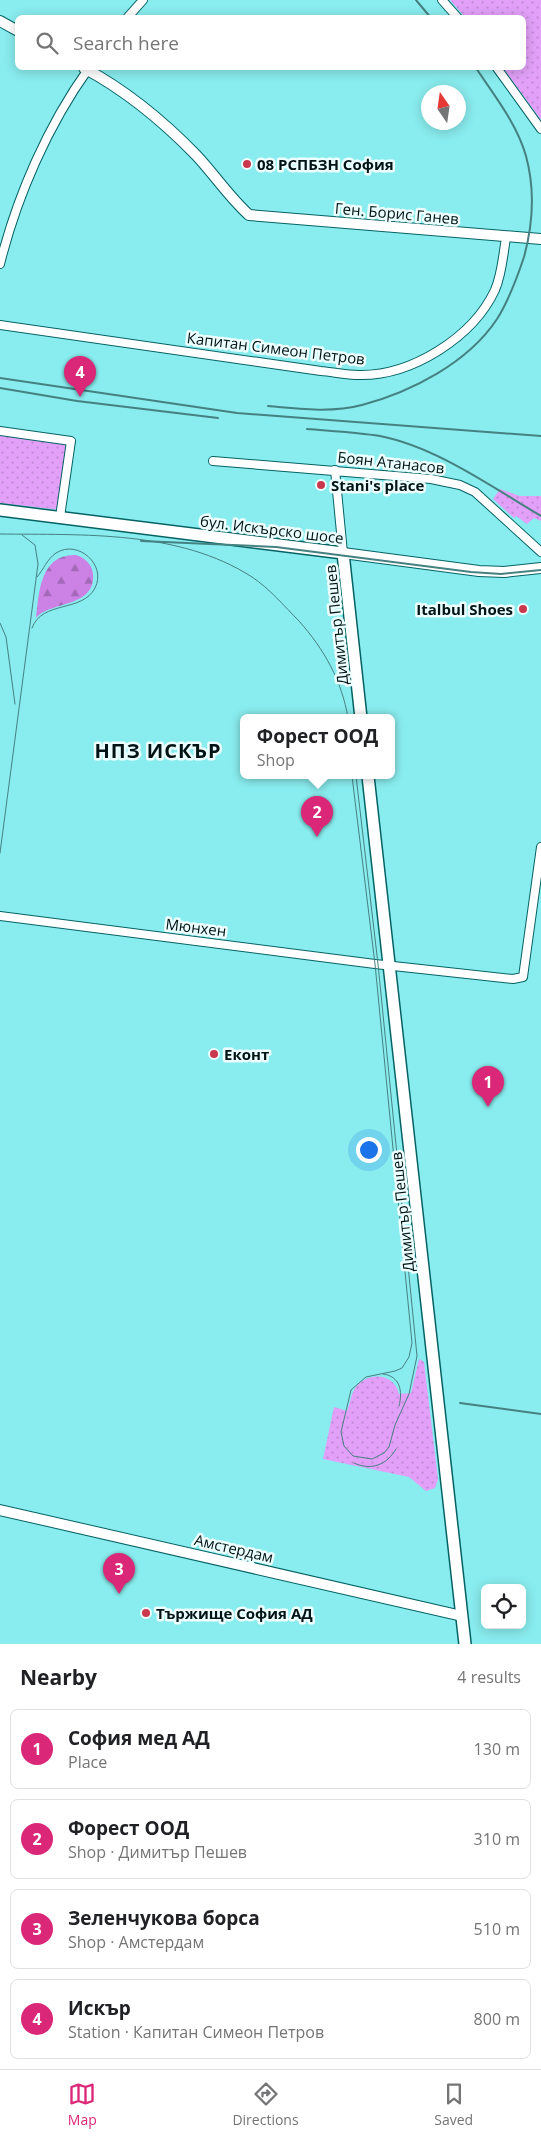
<!DOCTYPE html>
<meta charset="utf-8">
<style>
body{margin:0;font-family:"Open Sans",sans-serif;background:#f6f6f6;color:#202124}
.controls{position:absolute;right:15px;bottom:15px;display:grid;overflow:hidden;border-radius:8px;box-shadow:0 2px 12px #0003}
.controls button{width:45px;height:45px;display:grid;place-items:center;padding:0;border:0;border-bottom:1px solid #e0e0e0;background:#fff;color:#202124;font:25px sans-serif}
.compass{position:absolute;left:421px;top:85px;width:45px;height:45px;border-radius:50%;background:#fff;box-shadow:0 2px 12px #0003;rotate:347deg}
.you{position:absolute;left:368px;top:1149px;width:18px;height:18px;margin:-12px;border:4px solid #fff;border-radius:50%;background:#1a73e8;box-shadow:0 0 0 8px #1a73e833}
.badge{display:grid;place-items:center;width:32px;height:32px;border-radius:50%;background:#db2777;color:#fff;font-size:16px;font-weight:700}
.pin{position:absolute;translate:-50% -41px;filter:drop-shadow(0 1px 2px #0008)}
.pin::after{content:'';position:absolute;top:26px;width:18px;height:15px;background:inherit;clip-path:polygon(0 0,100% 0,50% 100%)}
.popup{position:absolute;left:240px;top:714px;width:155px;height:65px;box-sizing:border-box;display:grid;place-content:center;border-radius:8px;background:#fff;filter:drop-shadow(0 1px 4px #0005);font-size:16px;white-space:nowrap;color:#757577}
.popup b{font-size:19px;color:#202124}
.popup::after{content:'';position:absolute;left:50%;top:100%;margin-left:-10px;border:10px solid transparent;border-top-color:#fff}
.list{margin:0;padding:0;list-style:none}
h2{display:flex;justify-content:space-between;align-items:center;height:65px;margin:0;padding:0 20px;font-size:21px}
h2 small{font-size:16px;font-weight:400;color:#757577}
.list li{display:grid;grid-template-columns:32px 1fr auto;gap:15px;align-items:center;box-sizing:border-box;height:80px;margin:0 10px 10px;padding:0 10px;border:1px solid #e0e0e0;border-radius:8px}
.list b{display:block;font-size:19px;white-space:nowrap}
.list p{margin:0;font-size:16px;white-space:nowrap;color:#757577}
.list em{font-size:16px;font-style:normal;color:#757577}
.icon{flex:none;width:28px;height:28px;fill:none;stroke:currentColor;stroke-width:2;stroke-linecap:round;stroke-linejoin:round}
.map{position:relative;flex:none;width:541px;height:1644px;overflow:hidden}
.search{position:absolute;background:#fff;box-shadow:0 2px 12px #0003;left:15px;right:15px;top:15px;height:55px;display:flex;align-items:center;gap:12px;box-sizing:border-box;padding:0 18px;border-radius:8px;color:#757577;font-size:19px}
.sheet{height:425px;background:#fff}
nav{display:flex;justify-content:space-around;align-items:center;box-sizing:border-box;height:70px;border-top:1px solid #e0e0e0;background:#fff;font-size:14px;color:#757577}
nav a{display:grid;justify-items:center;gap:2px}
nav .on{color:#db2777}
.map>svg:first-child{display:block}
</style>
<div class="map">
<svg width="541" height="1644" viewBox="0 0 541 1644">
<defs>
<pattern id="grass-dots" width="8" height="8" patternUnits="userSpaceOnUse" patternTransform="scale(1.25)"><rect width="8" height="8" fill="#e2a0f8"/><path d="M2 2h.1M6 6h.1" fill="none" stroke="#c089d4" stroke-width="1.8" stroke-linecap="round"/></pattern>
<pattern id="forest-firs" width="22" height="20" patternUnits="userSpaceOnUse" patternTransform="scale(1.25)"><rect width="22" height="20" fill="#cc82e5"/><path d="M5 1l3.5 6h-7zM16 11l3.5 6h-7z" fill="#a369b8"/></pattern>
</defs>
<rect width="100%" height="100%" fill="#89ecee"/>
<path fill="url(#grass-dots)" d="M450,0H541V120L503,68H524V18L465,17Z
M0,431L71,441L61,510L0,503Z
M500,489L520,496H541V521L534,518L527,524L516,516L514,518L493,499Z
M419,1359L424,1362L438,1479L435,1488L426,1491L409,1477L323,1459L334,1407L347,1411C350,1403 351,1395 355,1388C368,1371 394,1373 399,1394L411,1393Z"/>
<path fill="url(#forest-firs)" d="M76,555C85,558 92,564 93,574C96,608 50,601 36,618C39,592 40,554 76,555Z"/>
<g fill="none" stroke-linecap="round" stroke-linejoin="round">
<g stroke="#056264" stroke-width="10">
<path id="minor" d="M442,0L458,18
M127,18L143,0
M497,68L541,129
M0,264C17,196 48,125 89,68
M0,325L321,371C333,372 346,375 359,375C412,376 473,337 495,290C502,274 503,255 506,238
M0,431L71,441L60,517
M213,461L431,479L460,485L475,492L541,552
M335,470L343,553
M0,916L375,964L513,979L523,977L541,847"/>
</g>
<g stroke="#056264" stroke-width="12">
<path id="tertiary" d="M0,21L18,31
M84,68C125,90 163,121 196,155C214,174 229,197 249,215L541,239
M343,553L479,571L504,572L541,568
M0,1510L462,1616"/>
</g>
<g stroke="#056264" stroke-width="14">
<path id="secondary" d="M0,510L343,553L361,718
M368,776L465,1644"/>
</g>
<use href="#minor" stroke="#fff" stroke-width="8"/>
<use href="#tertiary" stroke="#fff" stroke-width="10"/>
<use href="#secondary" stroke="#fff" stroke-width="11"/>
<path stroke="#468182" stroke-width="1" d="M0,534C83,535 179,530 252,577C270,589 284,606 299,621C324,649 342,681 348,718
M0,623L6,637L15,704
M32,628C42,600 82,613 95,588C107,565 78,539 56,553C47,559 44,569 37,577
M352,776L375,964L412,1343L409,1357L402,1368L395,1371L366,1377L351,1390L341,1432L344,1446L353,1456L372,1459L384,1453L389,1447L395,1425L409,1394L417,1356L378,964L356,776
M0,853L38,564L35,545L22,535
M383,1374C400,1376 403,1391 399,1406
M354,1463C371,1471 387,1465 396,1449"/>
<path stroke="#468182" stroke-width="2" d="M416,0L431,18
M0,378L237,413L541,436
M0,388L77,401L218,418
M268,406C299,409 332,413 362,405C411,392 468,363 497,319C509,300 517,278 524,257C533,224 535,189 526,156C517,124 494,95 476,68
M307,429C331,431 356,432 380,436C436,447 492,487 541,516
M141,541L276,547L471,572L501,574L541,570
M460,1403L541,1414"/>
</g>
<g fill="#c9384d" stroke="#ecfefe" stroke-width="2">
<circle cx="247" cy="164" r="5"/>
<circle cx="321" cy="485" r="5"/>
<circle cx="523" cy="609" r="5"/>
<circle cx="214" cy="1054" r="5"/>
<circle cx="146" cy="1613" r="5"/>
</g>
<g text-anchor="middle" dominant-baseline="central" stroke-width="5" stroke-linejoin="round" paint-order="stroke">
<g font-size="15" font-weight="bold" fill="#011314" stroke="#ecfefe" text-anchor="start">
<text x="257" y="164">08 РСПБЗН София</text>
<text x="331" y="485">Stani's place</text>
<text x="513" y="609" text-anchor="end">Italbul Shoes</text>
<text x="224" y="1054">Еконт</text>
<text x="156" y="1613">Тържище София АД</text>
</g>
<g font-size="15" fill="#011314" stroke="#ecfefe">
<text transform="translate(397 213) rotate(5)">Ген. Борис Ганев</text>
<text transform="translate(276 348) rotate(7)">Капитан Симеон Петров</text>
<text transform="translate(391 462) rotate(6)">Боян Атанасов</text>
<text transform="translate(272 529) rotate(7)">бул. Искърско шосе</text>
<text transform="translate(336 625) rotate(-96)">Димитър Пешев</text>
<text transform="translate(196 927) rotate(7)">Мюнхен</text>
<text transform="translate(402 1212) rotate(-96)">Димитър Пешев</text>
<text transform="translate(234 1548) rotate(13)">Амстердам</text>
</g>
<g font-size="20" font-weight="bold" letter-spacing="1" fill="#011314" stroke="#ecfefe">
<text x="158" y="750">НПЗ ИСКЪР</text>
</g>
</g>
</svg>
<div class="controls">
<button><svg class="icon" aria-label="locate" viewBox="0 0 24 24"><circle cx="12" cy="12" r="6"/><path d="M12 2v4M12 18v4M2 12h4M18 12h4"/></svg></button>
</div>
<svg class="compass" viewBox="-18 -18 36 36"><path d="M0-13l5 13h-10z" fill="#e53935"/><path d="M0 13l5-13h-10z" fill="#757577"/></svg>
<div class="you"></div>
<div class="pin badge" style="left:488px;top:1107px">1</div>
<div class="pin badge" style="left:317px;top:837px">2</div>
<div class="popup"><b>Форест ООД</b>Shop</div>
<div class="pin badge" style="left:119px;top:1594px">3</div>
<div class="pin badge" style="left:80px;top:397px">4</div>
<div class="search"><svg class="icon" aria-label="search" viewBox="0 0 24 24"><circle cx="10" cy="10" r="6"/><path d="M15 15l6 6"/></svg>Search here</div>
</div>
<section class="sheet">
<h2>Nearby<small>4 results</small></h2>
<ul class="list">
<li><span class="badge">1</span><div><b>София мед АД</b><p>Place</p></div><em>130 m</em></li>
<li><span class="badge">2</span><div><b>Форест ООД</b><p>Shop · Димитър Пешев</p></div><em>310 m</em></li>
<li><span class="badge">3</span><div><b>Зеленчукова борса</b><p>Shop · Амстердам</p></div><em>510 m</em></li>
<li><span class="badge">4</span><div><b>Искър</b><p>Station · Капитан Симеон Петров</p></div><em>800 m</em></li>
</ul>
</section>
<nav>
<a class="on"><svg class="icon" aria-label="map" viewBox="0 0 24 24"><path d="M3 6l6-2 6 2 6-2v14l-6 2-6-2-6 2zM9 4v14M15 6v14"/></svg>Map</a>
<a><svg class="icon" aria-label="directions" viewBox="0 0 24 24"><path d="M12 3l9 9-9 9-9-9zM9 14v-3h6M13 9l2 2-2 2"/></svg>Directions</a>
<a><svg class="icon" aria-label="saved" viewBox="0 0 24 24"><path d="M7 4h10v16l-5-4-5 4z"/></svg>Saved</a>
</nav>
